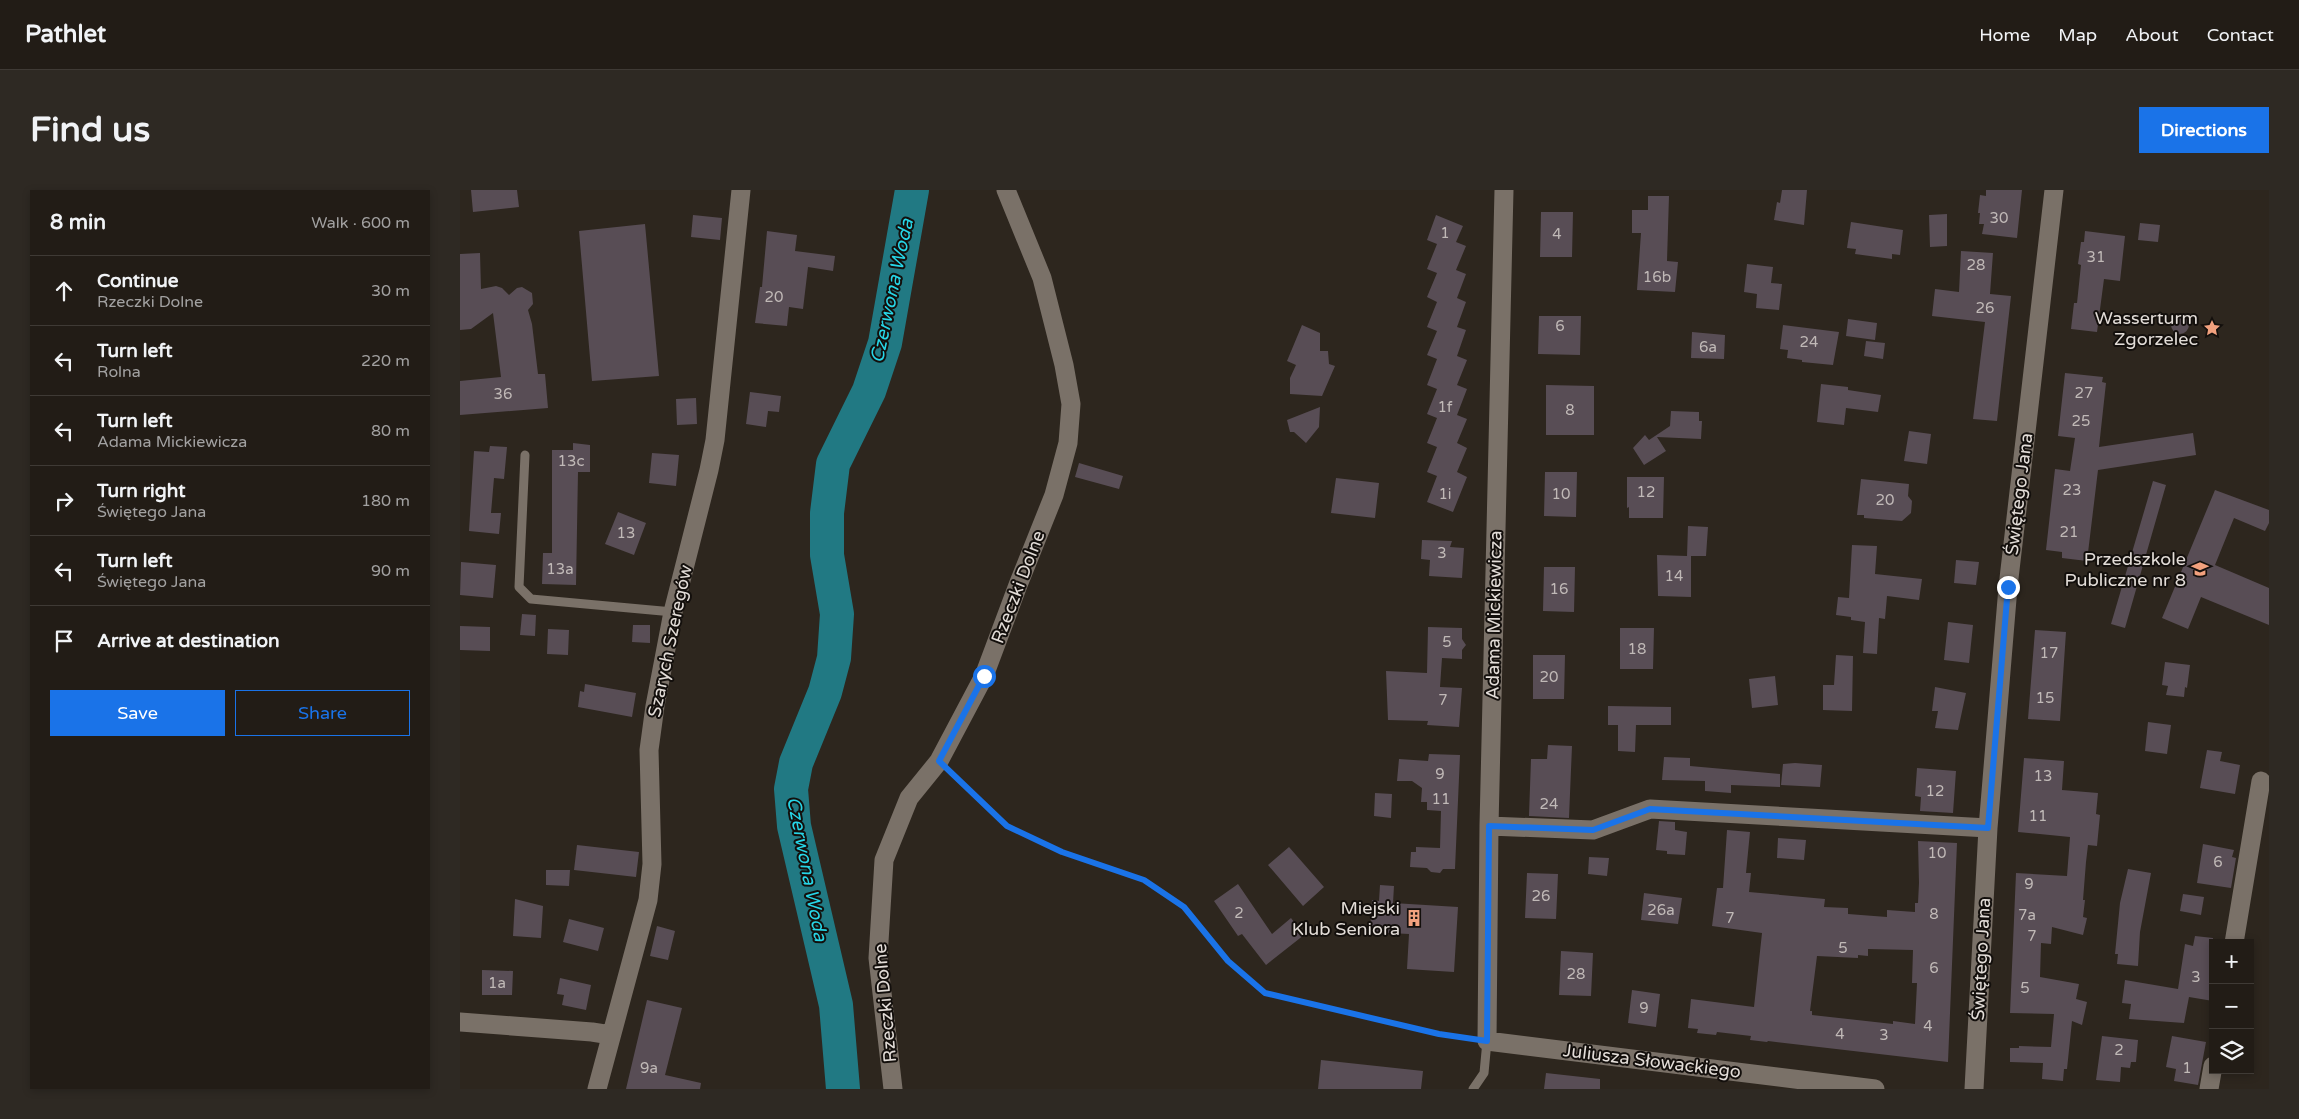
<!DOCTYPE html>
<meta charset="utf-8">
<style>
body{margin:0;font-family:"Varela Round",sans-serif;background:#2e2923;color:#f1f3f6}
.controls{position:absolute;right:15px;bottom:15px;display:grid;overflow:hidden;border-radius:0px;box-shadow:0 2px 8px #0003}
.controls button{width:45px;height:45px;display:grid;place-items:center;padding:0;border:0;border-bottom:1px solid #3f3a35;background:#221c16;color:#f1f3f6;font:25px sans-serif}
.stop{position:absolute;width:15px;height:15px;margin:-11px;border:4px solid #1a73e8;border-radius:50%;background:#fff}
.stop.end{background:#1a73e8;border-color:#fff;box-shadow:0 1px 5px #0008}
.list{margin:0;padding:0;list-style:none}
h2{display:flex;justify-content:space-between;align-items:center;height:65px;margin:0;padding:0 20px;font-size:21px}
h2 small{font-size:16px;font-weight:400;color:#a2a1a1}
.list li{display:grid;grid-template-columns:32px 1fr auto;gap:15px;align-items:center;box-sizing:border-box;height:70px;padding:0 20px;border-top:1px solid #3f3a35}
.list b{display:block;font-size:19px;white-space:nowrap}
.list p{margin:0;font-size:16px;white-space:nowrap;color:#a2a1a1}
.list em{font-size:16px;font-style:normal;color:#a2a1a1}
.actions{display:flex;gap:10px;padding:15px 20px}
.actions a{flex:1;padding:11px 0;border:1px solid #1a73e8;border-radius:0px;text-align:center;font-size:18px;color:#1a73e8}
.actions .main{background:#1a73e8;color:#fff}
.icon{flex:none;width:28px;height:28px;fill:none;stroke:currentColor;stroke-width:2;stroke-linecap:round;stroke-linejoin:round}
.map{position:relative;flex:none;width:1809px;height:899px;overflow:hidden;border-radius:0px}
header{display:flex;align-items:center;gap:30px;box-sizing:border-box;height:70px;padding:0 25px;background:#221c16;border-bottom:1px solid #3f3a35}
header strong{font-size:24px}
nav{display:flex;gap:28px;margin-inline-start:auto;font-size:18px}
.intro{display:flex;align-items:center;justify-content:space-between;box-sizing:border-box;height:120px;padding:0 30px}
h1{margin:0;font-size:35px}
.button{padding:12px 22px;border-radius:0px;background:#1a73e8;color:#fff;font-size:18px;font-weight:700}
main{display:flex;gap:30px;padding:0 30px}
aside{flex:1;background:#221c16;border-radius:0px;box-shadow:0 2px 8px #0003}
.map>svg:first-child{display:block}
</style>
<header>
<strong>Pathlet</strong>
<nav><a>Home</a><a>Map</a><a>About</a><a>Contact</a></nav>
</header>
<div class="intro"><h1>Find us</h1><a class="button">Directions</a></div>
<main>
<aside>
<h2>8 min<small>Walk · 600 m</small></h2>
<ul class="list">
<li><svg class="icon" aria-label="ahead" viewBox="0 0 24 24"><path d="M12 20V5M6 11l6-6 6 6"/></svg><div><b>Continue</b><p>Rzeczki Dolne</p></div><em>30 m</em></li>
<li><svg class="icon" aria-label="left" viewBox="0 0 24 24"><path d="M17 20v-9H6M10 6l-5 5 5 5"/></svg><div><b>Turn left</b><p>Rolna</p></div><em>220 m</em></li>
<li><svg class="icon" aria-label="left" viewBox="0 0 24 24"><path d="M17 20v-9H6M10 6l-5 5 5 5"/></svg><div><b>Turn left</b><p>Adama Mickiewicza</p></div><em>80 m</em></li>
<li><svg class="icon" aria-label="right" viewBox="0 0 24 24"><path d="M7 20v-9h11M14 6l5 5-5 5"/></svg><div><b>Turn right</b><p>Świętego Jana</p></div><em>180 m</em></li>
<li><svg class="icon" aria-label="left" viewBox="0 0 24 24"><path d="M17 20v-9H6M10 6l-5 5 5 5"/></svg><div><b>Turn left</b><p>Świętego Jana</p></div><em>90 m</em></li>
<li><svg class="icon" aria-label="arrive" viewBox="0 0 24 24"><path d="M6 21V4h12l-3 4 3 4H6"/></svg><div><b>Arrive at destination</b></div></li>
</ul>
<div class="actions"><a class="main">Save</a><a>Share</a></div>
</aside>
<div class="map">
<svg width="1809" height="899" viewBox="0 0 1809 899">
<rect width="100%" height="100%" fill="#2d261e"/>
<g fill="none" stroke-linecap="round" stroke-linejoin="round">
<path stroke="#217983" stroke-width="34" d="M383,899L376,815L334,636L331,599L336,573L365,502L374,468L377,424L367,365V323L373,274L409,201L425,153L452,0"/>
</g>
<path fill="#584d55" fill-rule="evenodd" d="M11,0H57L59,17L13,22Z
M1322,0H1347L1344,35L1314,30L1317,12L1320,13Z
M1526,0H1562L1557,48L1522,44L1524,34H1519L1520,23H1518L1520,5L1526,6Z
M1188,6H1209L1207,71L1218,72L1215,102L1177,100L1181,43H1172V20H1188Z
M1081,22H1113L1112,67H1080Z
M1487,24V56L1470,57L1469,25Z
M233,25L262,28L260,50L231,47Z
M976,25L1003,36L996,52L1006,56L996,80L1006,84L997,108L1006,112L997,137L1006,140L997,166L1007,170L997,195L1007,199L997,225L1007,229L997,253L1007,258L997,282L1007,287L993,322L967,312L977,286L967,282L977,257L967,253L977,228L967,224L977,199L967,195L977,169L967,165L977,141L967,137L977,112L967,107L977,83L967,79L977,54L967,50Z
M1391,32L1443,40L1440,65L1432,64V69L1395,64L1396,59L1387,58Z
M1680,33L1700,35L1698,52L1678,50Z
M185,34L199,186L132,191L119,41Z
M307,41L337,45L335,61L375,66L373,81L348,77L343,119L329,117L327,136L295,133L300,97H302Z
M1625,41L1665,46L1660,91L1644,89L1637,142L1611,139L1614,113H1617L1621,75L1618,74L1621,52H1624Z
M1501,61L1533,63L1530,104L1551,106L1537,231L1513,229L1525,132L1472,126L1475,99L1499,102Z
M20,63L21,99L36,96L42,98L49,105L57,98L62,97L72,103L73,114L68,120L72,134L78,184H85L88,218L0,225V191L41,187L33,123L11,139L0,140V64Z
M1287,74L1313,77L1311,93L1322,94L1319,120L1296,118L1297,104L1284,102Z
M1711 135a9 9 0 1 1 18 0a9 9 0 1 1-18 0Z
M1079,126H1121L1120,165L1078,164Z
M1388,129L1417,133L1415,150L1386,146Z
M842,135L860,143V161H868L869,174L875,176L862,206L830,204V188L836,175L827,171Z
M1323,135L1379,142L1373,175L1342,172V170L1327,168L1328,160L1320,159Z
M1232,142L1265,145L1264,169L1231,168Z
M1406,151L1425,153L1423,169L1404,166Z
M1605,183L1643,187L1642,192L1646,193L1639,257L1733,243L1736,265L1638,280L1627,371L1602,368V362L1586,360L1595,279L1610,281L1615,248L1598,246Z
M1361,194L1388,197V200L1421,205L1418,222L1386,218L1384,235L1357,232Z
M1086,195L1134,196V245H1086Z
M290,202L321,206L319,222L308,221L306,237L286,234Z
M236,208L237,234L217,235L216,209Z
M860,217L859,237L846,253L834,242H830L827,230Z
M1211,221L1239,222V231H1242L1241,249L1197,247L1206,261L1184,275L1173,258L1185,245L1189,250L1210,236Z
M1449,241L1471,244L1467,274L1444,271Z
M113,253L130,255V282H118L116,395L82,394L83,363H92V260H113Z
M30,256L47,257L44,289L34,288L31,323H41L39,344L9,341L14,261L29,262Z
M192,263L219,265L216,296L189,293Z
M619,273L663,286L659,299L615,287Z
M1085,282H1117L1116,327L1084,326Z
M1167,287H1204L1203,328H1169V317L1167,318Z
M876,288L919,293L915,328L871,323Z
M1401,289L1449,294L1448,306L1452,311L1451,323L1442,331L1404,328V325H1397Z
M1693,291L1706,295L1665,438L1651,434Z
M1755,300L1809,320V333L1805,341L1774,328L1755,375L1809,398V435L1741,407L1728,439L1702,428Z
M158,322L186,333L174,365L145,354Z
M1228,336L1248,337L1246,366H1231V407L1198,406L1197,365L1227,366Z
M962,350L992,351L990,357L1004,358L1002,388L969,386L970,370L961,369Z
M1392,355L1417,356L1415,384L1462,389L1459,410L1427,406L1425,429L1419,428L1417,464L1403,463L1405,432L1391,430V427L1376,425L1378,407L1389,408Z
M1496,370L1519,372L1516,395L1494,393Z
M1,372L36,375L33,408L0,405Z
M1084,377H1115L1114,422L1083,421Z
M62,424L76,425L75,446L60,445Z
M1488,432L1513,435L1509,473L1484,470Z
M173,435H190V453L172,452Z
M0,436L30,437V461L0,460Z
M968,437L1002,438V449L1006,455L1002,460V469L982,468L980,497L1002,498L999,537L967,535L968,531L928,530L926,481L967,483Z
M1160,438H1194L1193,479H1160Z
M88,439L109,440L108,465L87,464Z
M1575,440L1606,442L1600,531L1568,529Z
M1073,465H1105L1104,509H1073Z
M1376,465L1393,466L1392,521L1363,520V495H1374Z
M1705,472L1730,475L1727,498L1725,497L1724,507L1706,505L1708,496L1702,495Z
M1315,486L1318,515L1292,518L1289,489Z
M125,494L176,503L172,527L118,517L120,501L124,502Z
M1475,497L1506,503L1498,540L1475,538L1478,521H1472Z
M1148,516L1211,517V535H1176L1175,562L1158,561V535H1148Z
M1688,532L1711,535L1707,564L1685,561Z
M1088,555L1112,556L1109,628L1069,626L1071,569H1087Z
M1747,560L1762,562L1760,571L1780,575L1775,604L1740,598Z
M969,564L1000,565L995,679H983L980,683L971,682L967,678L950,677L951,662H956V657L980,658L981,621L967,620V612H961L962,598L952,591H937L939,569L968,571Z
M1204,567L1230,568V576L1320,584V597L1271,595V603L1245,601V591L1202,590Z
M1564,568L1604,571L1602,600L1638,603L1636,624L1640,625L1637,656L1628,655L1626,672L1623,710H1625L1623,727L1627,728L1623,745L1592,737L1591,754L1581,753L1580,787L1619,794L1616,809L1627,812L1622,835L1612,831L1607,879H1604L1603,891L1582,889L1583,873L1550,872V858H1559V856L1591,857L1594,824L1550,823L1556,683L1607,686L1610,647L1558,642Z
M1335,573L1362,575L1360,597L1321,595L1323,574Z
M1457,578L1496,581L1493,623L1460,621L1461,607L1455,606Z
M915,603L932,604L931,628L914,626Z
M1199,631L1215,632V640L1227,642L1225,665L1207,664V661L1196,660Z
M1267,640L1290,642L1286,683H1291L1289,702L1365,709L1364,717L1388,718V724L1427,727V720L1455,722V713H1458L1459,693L1458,651L1497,653L1488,872L1308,851L1307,852L1290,850L1291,846L1257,842L1256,845L1237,843L1238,839L1228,838L1231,809L1294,817L1302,743L1252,736L1257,698H1263ZM1408,759L1453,760L1452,793H1457L1455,834L1433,831V834L1352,825V821H1350L1357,766L1398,768V765L1408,766Z
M1318,648L1346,650L1344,670L1317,668Z
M1743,654L1774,660L1772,667L1776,668L1771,698L1737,693Z
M117,655L179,662L176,687L114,680Z
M829,657L864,697L843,716L808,675Z
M1129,667L1149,668L1147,686L1128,684Z
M1668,679L1691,683L1680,742L1678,776L1657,774L1658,764H1655L1660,713Z
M86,680H110L109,696L86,695Z
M1067,683L1098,684L1096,729L1065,728Z
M778,694L812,744L831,728L844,745L806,775L782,744L778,746L754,711Z
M920,695L934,696L933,713L998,717L994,782L947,779L949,744L910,742L912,710L919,711Z
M1184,703L1222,708L1218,734L1181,730Z
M1723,704L1744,707L1741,725L1720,721Z
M55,709L83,716L81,748L53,746Z
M109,729L144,738L138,761L103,752Z
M197,736L215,741L208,770L190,766Z
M1735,746L1753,748V811L1729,807L1724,833L1669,829L1671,814L1662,813L1665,790L1718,799L1725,754L1733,756Z
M1101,761L1133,763L1131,806L1099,805Z
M22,780L53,781L52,805H22Z
M100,788L131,795L126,820L102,815L104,805L97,804Z
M1172,800L1200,804L1196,837L1168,833Z
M187,810L222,818L205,885L241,893L240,899H166Z
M1642,846L1678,850L1676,872H1671L1670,878L1661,877L1660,892L1636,890Z
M1712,846L1746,852L1738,895L1714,891L1716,879L1706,877Z
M861,870L963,881L961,899H858Z
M1086,883L1140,889V899H1084Z"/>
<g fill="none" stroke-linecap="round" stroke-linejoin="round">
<path stroke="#68625b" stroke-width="3" stroke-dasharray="4 4" stroke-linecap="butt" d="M491,584L547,636L602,662L684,690L724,717L767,771L805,803L979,844L1009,848"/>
<path stroke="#7a7168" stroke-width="9" d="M65,265L59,397L71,409L213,422
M1013,899L1024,883L1027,851"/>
<path stroke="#7a7168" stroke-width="19" d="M1044,0L1029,636L1027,851L1415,899
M1029,636L1133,640L1190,619L1528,638
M1774,753L1801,591
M0,832L132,842L151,845
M137,899L188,710L192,674L189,560L195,516L213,422L249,280L255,250L281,0
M433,899L418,768L424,670L449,608L479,571L524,486L558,395L594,305L608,253L611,214L604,175L582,88L546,0
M1514,899L1528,638L1548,397L1594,0
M1749,899L1753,876"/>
</g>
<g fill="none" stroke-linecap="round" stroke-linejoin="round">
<path stroke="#1a73e8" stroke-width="6" d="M524,486L479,571L547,636L602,662L684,690L724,717L768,771L805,803L979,844L1027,851L1029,636L1133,640L1190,619L1528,638L1548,397"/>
</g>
<defs>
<g id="sight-bare" transform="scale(1.35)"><path d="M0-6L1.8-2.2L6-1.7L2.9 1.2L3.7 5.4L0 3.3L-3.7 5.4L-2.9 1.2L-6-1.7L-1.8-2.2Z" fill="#f2a17e" stroke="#130f0c" stroke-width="2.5" paint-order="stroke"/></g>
<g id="school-bare" transform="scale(1.35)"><path d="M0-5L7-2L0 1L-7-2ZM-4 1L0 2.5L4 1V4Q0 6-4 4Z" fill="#f2a17e" stroke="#130f0c" stroke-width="2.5" paint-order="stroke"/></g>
<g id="building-bare" transform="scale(1.35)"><path d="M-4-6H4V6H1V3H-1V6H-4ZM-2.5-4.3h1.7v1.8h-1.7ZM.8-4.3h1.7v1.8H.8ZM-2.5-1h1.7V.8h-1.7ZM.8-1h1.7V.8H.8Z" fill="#f2a17e" stroke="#130f0c" stroke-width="2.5" paint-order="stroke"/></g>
</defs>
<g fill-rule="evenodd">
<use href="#sight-bare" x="1752" y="138"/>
<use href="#school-bare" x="1740" y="379"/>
<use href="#building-bare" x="954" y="728"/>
</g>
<g text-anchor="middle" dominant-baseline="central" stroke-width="4" stroke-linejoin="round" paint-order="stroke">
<g font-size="15" fill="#c0b9b7">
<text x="1539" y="28">30</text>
<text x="985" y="43">1</text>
<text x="1097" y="44">4</text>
<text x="1636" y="67">31</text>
<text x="1516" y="75">28</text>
<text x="1197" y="87">16b</text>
<text x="314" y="107">20</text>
<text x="1525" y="118">26</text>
<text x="1100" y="136">6</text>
<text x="1349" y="152">24</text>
<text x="1248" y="157">6a</text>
<text x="1624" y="203">27</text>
<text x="43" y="204">36</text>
<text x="985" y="217">1f</text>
<text x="1110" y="220">8</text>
<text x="1621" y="231">25</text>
<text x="111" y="271">13c</text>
<text x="1612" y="300">23</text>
<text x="1186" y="302">12</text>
<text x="985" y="304">1i</text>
<text x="1101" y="304">10</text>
<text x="1425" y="310">20</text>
<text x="1609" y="342">21</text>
<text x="166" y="343">13</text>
<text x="982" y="363">3</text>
<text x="100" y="379">13a</text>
<text x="1214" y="386">14</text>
<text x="1099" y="399">16</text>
<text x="987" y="452">5</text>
<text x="1177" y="459">18</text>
<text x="1589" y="463">17</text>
<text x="1089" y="487">20</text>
<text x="1585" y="508">15</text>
<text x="983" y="510">7</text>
<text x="980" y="584">9</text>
<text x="1583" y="586">13</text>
<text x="1475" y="601">12</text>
<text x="981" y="609">11</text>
<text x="1089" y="614">24</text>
<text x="1578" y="626">11</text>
<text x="1477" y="663">10</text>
<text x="1758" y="672">6</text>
<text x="1569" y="694">9</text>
<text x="1081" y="706">26</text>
<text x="1201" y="720">26a</text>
<text x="779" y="723">2</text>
<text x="1474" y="724">8</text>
<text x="1567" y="725">7a</text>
<text x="1270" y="728">7</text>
<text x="1572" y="746">7</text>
<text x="1383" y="758">5</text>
<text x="1474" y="778">6</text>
<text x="1116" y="784">28</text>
<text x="1736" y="787">3</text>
<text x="37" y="793">1a</text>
<text x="1565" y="798">5</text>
<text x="1184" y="818">9</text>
<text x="1468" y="836">4</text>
<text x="1380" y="844">4</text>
<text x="1424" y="845">3</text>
<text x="1659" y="860">2</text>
<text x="189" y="878">9a</text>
<text x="1727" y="878">1</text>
</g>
<g font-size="18" fill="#e3ddd8" stroke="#130f0c" text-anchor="end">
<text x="1738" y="128">Wasserturm<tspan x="1738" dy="21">Zgorzelec</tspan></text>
<text x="1726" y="369">Przedszkole<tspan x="1726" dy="21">Publiczne nr 8</tspan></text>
<text x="940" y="718">Miejski<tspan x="940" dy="21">Klub Seniora</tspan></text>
</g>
<g font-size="18" fill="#e3ddd8" stroke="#130f0c">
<text transform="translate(1559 304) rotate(-83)">Świętego Jana</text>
<text transform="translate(558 397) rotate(-69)">Rzeczki Dolne</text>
<text transform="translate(1034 425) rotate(-89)">Adama Mickiewicza</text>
<text transform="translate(210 451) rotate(-78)">Szarych Szeregów</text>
<text transform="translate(1521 769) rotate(-87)">Świętego Jana</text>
<text transform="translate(425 813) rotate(-95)">Rzeczki Dolne</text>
<text transform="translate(1192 871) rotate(7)">Juliusza Słowackiego</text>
</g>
<g font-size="19" font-style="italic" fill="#27d6e7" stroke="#130f0c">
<text transform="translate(432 101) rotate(-78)">Czerwona Woda</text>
<text transform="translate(347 679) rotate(79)">Czerwona Woda</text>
</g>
</g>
</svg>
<div class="controls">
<button>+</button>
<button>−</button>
<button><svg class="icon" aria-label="layers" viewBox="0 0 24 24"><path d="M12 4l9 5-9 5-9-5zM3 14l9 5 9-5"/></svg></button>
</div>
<div class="stop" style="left:524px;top:486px"></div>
<div class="stop end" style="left:1548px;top:397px"></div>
</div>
</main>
